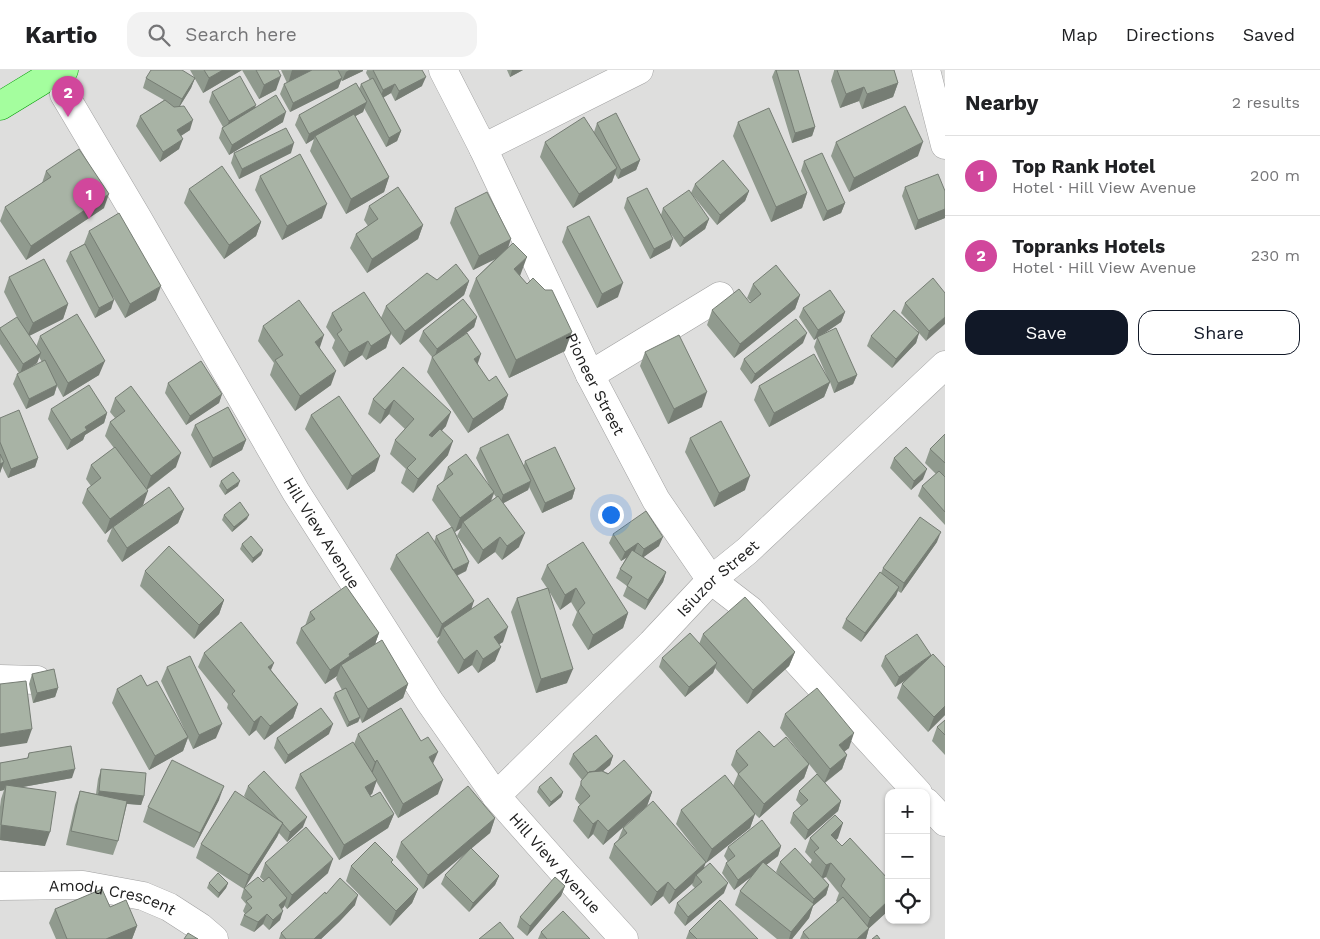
<!DOCTYPE html>
<meta charset="utf-8">
<style>
body{margin:0;font-family:"Work Sans",sans-serif;background:#f2f2f2;color:#202124}
.controls{position:absolute;right:15px;bottom:15px;display:grid;overflow:hidden;border-radius:10px;box-shadow:0 1px 4px #0004}
.controls button{width:45px;height:45px;display:grid;place-items:center;padding:0;border:0;border-bottom:1px solid #e0e0e0;background:#fff;color:#202124;font:25px sans-serif}
.you{position:absolute;left:610px;top:444px;width:18px;height:18px;margin:-12px;border:4px solid #fff;border-radius:50%;background:#1a73e8;box-shadow:0 0 0 8px #1a73e833}
.badge{display:grid;place-items:center;width:32px;height:32px;border-radius:50%;background:#111827;color:#fff;font-size:16px;font-weight:700}
.pin{position:absolute;translate:-50% -41px;filter:drop-shadow(0 1px 2px #0008)}
.pin::after{content:'';position:absolute;top:26px;width:18px;height:15px;background:inherit;clip-path:polygon(0 0,100% 0,50% 100%)}
.list{margin:0;padding:0;list-style:none}
h2{display:flex;justify-content:space-between;align-items:center;height:65px;margin:0;padding:0 20px;font-size:21px}
h2 small{font-size:16px;font-weight:400;color:#757577}
.list li{display:grid;grid-template-columns:32px 1fr auto;gap:15px;align-items:center;box-sizing:border-box;height:80px;padding:0 20px;border-top:1px solid #e0e0e0}
.list b{display:block;font-size:19px;white-space:nowrap}
.list p{margin:0;font-size:16px;white-space:nowrap;color:#757577}
.list em{font-size:16px;font-style:normal;color:#757577}
.actions{display:flex;gap:10px;padding:15px 20px}
.actions a{flex:1;padding:11px 0;border:1px solid #111827;border-radius:15px;text-align:center;font-size:18px;color:#111827}
.actions .main{background:#111827;color:#fff}
.icon{flex:none;width:28px;height:28px;fill:none;stroke:currentColor;stroke-width:2;stroke-linecap:round;stroke-linejoin:round}
.map{position:relative;flex:none;width:945px;height:869px;overflow:hidden}
header{display:flex;align-items:center;gap:30px;box-sizing:border-box;height:70px;padding:0 25px;background:#fff;border-bottom:1px solid #e0e0e0}
header strong{font-size:24px}
nav{display:flex;gap:28px;margin-inline-start:auto;font-size:18px}
.search{width:350px;height:45px;background:#f2f2f2;display:flex;align-items:center;gap:12px;box-sizing:border-box;padding:0 18px;border-radius:15px;color:#757577;font-size:19px}
main{display:flex}
aside{flex:1;background:#fff}
.map>svg:first-child{display:block}
</style>
<header>
<strong>Kartio</strong>
<div class="search"><svg class="icon" aria-label="search" viewBox="0 0 24 24"><circle cx="10" cy="10" r="6"/><path d="M15 15l6 6"/></svg>Search here</div>
<nav><a>Map</a><a>Directions</a><a>Saved</a></nav>
</header>
<main>
<div class="map">
<svg width="945" height="869" viewBox="0 0 945 869">
<rect width="100%" height="100%" fill="#e6f1e7"/>
<path fill="#dededd" fill-rule="evenodd" d="M0,0H945V869H0ZM889,723H926V850H889Z"/>
<g fill="none" stroke-linecap="round" stroke-linejoin="round">
<g stroke="#a1a1a1" stroke-width="29">
<g id="minor">
<path id="s1" d="M443,0L483,78L590,305L656,430L711,510L750,540L918,723"/>
<path d="M926,0L945,75"/>
<path id="s2" d="M64,24L138,149L296,422L430,632L496,726L565,804L624,869"/>
<path d="M483,78L639,0"/>
<path d="M590,305L720,226"/>
<path d="M0,609L37,610"/>
<path id="s3" d="M496,726L652,573L711,510L747,481L945,295"/>
<path d="M926,732L945,752"/>
<path id="s4" d="M0,816L83,815L143,826L169,837L200,857L214,869"/>
</g>
</g>
<g stroke="#009c05" stroke-width="29">
<path id="major" d="M53,6L64,0
M0,36L41,11"/>
</g>
<use href="#minor" stroke="#fff" stroke-width="28"/>
<use href="#major" stroke="#a4fe9e" stroke-width="28"/>
</g>
<path fill="#909a8e" fill-rule="evenodd" d="M190,0H278L276,20L259,29L242,0L203,23Z
M281,0H363V1L342,11L341,10L338,18L290,42L280,24L284,14L287,13Z
M367,0H422V16L395,31L391,23L383,28L401,61L397,71L386,77L364,38L363,42L355,46L389,107L384,122L346,144L310,81L314,69L306,74L295,55L299,45L359,19L361,14L370,10L366,3Z
M507,0H523L510,7Z
M775,0H798L815,57L812,66L792,73L772,7Z
M834,0H894L898,13L893,27L862,39L859,31L840,38L831,11L834,1Z
M186,3L195,8L191,18L180,36L190,60L181,66L179,79L160,92L136,56L140,46L164,30L143,18L146,8Z
M212,22L255,38L283,52L229,85L219,68L222,58L223,57L209,32Z
M738,52L807,123L802,138L771,152L733,66Z
M597,53L640,90L636,100L618,109L615,104L612,112L573,138L540,87L545,72L594,62Z
M836,72L918,86L849,122L831,86Z
M234,83H291L239,109L231,93Z
M804,91L845,133L841,143L823,151L801,101Z
M46,101L104,138L26,190L0,151L5,137L42,113Z
M260,106L322,148L282,170L255,120Z
M695,114L749,121L745,131L717,155L691,123Z
M905,117L945,121V148L915,160L902,126Z
M189,119L261,152L256,166L224,189L184,133Z
M627,128L661,145L663,138L709,149L705,159L680,177L671,164L670,178L650,189L624,138Z
M369,136L423,155L418,169L367,203L350,178L356,164L368,156L364,150Z
M455,138L508,177L520,206L565,281L509,308L469,226L476,208L496,188L473,200L450,153Z
M567,157L618,227L597,238L562,172Z
M89,161L156,230L125,248L113,227L111,239L95,248L66,191L70,182L84,174Z
M9,207L68,234L63,249L29,266L36,277L40,266L99,305L63,327L57,316L54,325L26,339L13,314L17,304L19,303L0,274V258L18,249L4,222ZM39,287L42,292L29,298L37,293Z
M437,210L469,211L464,225L400,275L391,264L386,278L366,290L362,285L344,297L332,278L335,270L326,257L332,243L381,248L386,236Z
M753,214L800,225L795,239L734,288L707,255L712,240L751,232L747,228Z
M945,223L926,271L919,263L916,273L892,298L867,276L871,266L918,261L901,243L905,233Z
M803,238L845,242L841,252L822,265L857,305L853,314L834,323L830,312L824,327L769,357L754,330L759,316L829,311L814,277L817,268L814,270L799,247Z
M477,247L474,257L458,269L489,311L508,325L503,339L468,363L427,302L432,287L419,271L423,261Z
M263,256L320,278L331,315L295,341L270,305L274,293L258,271Z
M803,273L751,314L740,299L744,289Z
M645,282L702,337L668,354L640,296Z
M403,297L446,356L442,360L448,385L413,423L401,413L406,399L390,384L395,370L405,359L389,344L380,354L368,344L373,329Z
M168,313L222,324L219,333L186,355L165,323Z
M115,328L176,397L147,420L143,435L184,439L178,453L122,492L107,471L112,458L105,464L82,433L87,419L91,416L86,409L91,395L114,378L105,366L110,352L115,348L110,342Z
M51,339L107,343L104,353L85,365L83,370L67,380L48,349Z
M311,345L375,401L347,420L305,359Z
M0,348L38,388L35,397L8,408L2,396L0,403Z
M195,355L246,370L242,380L210,398L191,365Z
M945,364V455L918,426L922,416L936,404L925,393L930,379Z
M690,368L745,420L714,437L685,382Z
M480,378L524,395L525,391L575,419L572,429L542,443L529,417L528,420L503,433L519,477L502,490L495,482L478,494L457,466L461,458L455,462L454,460L469,492L466,501L457,506L472,539L503,572L499,574L495,591L478,603L472,595L458,604L437,572L440,566L437,568L390,499L396,485L434,472L436,466L452,458L432,430L437,416L443,411L448,397L490,417L476,388ZM494,424L496,427L491,431Z
M894,388L923,409L911,420L890,398Z
M221,411L238,416L225,425L219,416Z
M224,445L247,449L232,462L222,450Z
M613,464L659,476L643,487L666,502L663,512L645,540L623,526L627,516L616,508L620,499L626,488L621,491L609,473Z
M937,472L901,523L898,521L896,526L861,572L842,558L846,549L881,503L883,498Z
M242,474L263,480L261,485L252,493L240,479Z
M547,495L628,543L623,558L588,580L572,555L577,542L571,532L560,540L549,521L567,613L536,623L511,542L517,528L547,518L541,509Z
M145,501L224,530L219,544L194,569L140,516Z
M310,542L379,563L375,574L408,614L403,628L362,653L360,648L358,652L347,657L333,628L335,623L342,620L336,609L337,606L325,614L296,573L301,558L305,556Z
M703,564L795,582L789,596L747,634L715,598L713,603L685,627L659,597L662,588L699,574Z
M204,583L271,600L298,634L293,648L264,670L256,660L249,666L227,638L228,634L198,597Z
M885,586L945,645L928,662L897,628L902,614L908,609L895,617L881,596Z
M167,597L216,668L193,679L188,668L183,681L149,700L112,633L117,619L147,616L185,661L161,611Z
M32,604L58,618L55,627L33,633L29,614Z
M785,644L849,678L844,681L847,685L842,699L825,713L841,731L838,741L805,770L790,753L793,743L801,736L796,730L799,721L817,704L809,694L804,708L759,748L755,744L750,758L706,793V792L703,798L724,823L685,856L674,843L677,833L695,818L692,815L693,813L669,834L663,826L651,836L609,788L614,774L618,770L623,758L701,786L676,754L681,740L733,716L738,704L731,695L736,681L774,677L805,689L780,658Z
M945,650V685L932,671L937,657Z
M329,664L285,694L274,678L277,668Z
M358,664L433,694L438,724L398,748L376,711L372,724L370,725L371,727L394,744L388,758L339,790L295,718L300,704L354,674Z
M29,683L72,708L23,717L45,776L0,770V737L1,729L4,720L0,721V693L27,689Z
M573,684L613,686L610,695L603,701L652,722L647,736L603,775L593,764L588,769L573,751L578,737L580,735L575,729L576,725L582,710L569,694Z
M101,699L144,726L141,735L127,734L118,771L113,785L66,775L75,735L80,721L96,724L98,709Z
M248,716L303,757L287,772L279,763L277,767L244,819L196,788L201,774L247,729L244,726Z
M539,717L563,722L561,727L549,737L537,722Z
M219,730L194,778L143,752L148,737Z
M495,748L490,763L471,778L499,806L495,815L469,842L441,814L445,805L471,778L423,819L396,787L401,772Z
M810,768H838L836,770L842,776L889,810V840L869,858L866,869H800L803,862L837,832L836,831L839,823L826,807L823,808L829,815L826,825L813,836L809,848L792,869H777L735,835L740,821L752,806L734,820L722,803L726,793L728,792L724,786L728,777L781,776L778,786L766,795L782,808L776,802L780,792L810,794L812,790L805,782Z
M265,793L328,803L287,839L284,835L282,839L280,850L269,860L263,854L254,862L240,855L244,845L245,844L243,841L246,834L241,828L244,818L264,811L260,807Z
M392,794L418,819L412,833L390,856L346,811L351,796Z
M209,813H228L226,818L218,828L207,818Z
M565,816L561,826L527,866L517,857L520,847Z
M326,824L355,835L339,852L321,869H279L281,863Z
M110,837L137,856L132,869H56L49,853L55,839Z
M689,861L758,869H686Z
M541,862L590,869H538Z"/>
<path fill="#767d74" d="M223,0H242L203,23L209,8Z
M292,0H314L288,14Z
M349,0H363V1L342,11L346,2Z
M512,0H523L510,7Z
M281,6L276,20L259,29L264,15Z
M426,7L422,16L395,31L399,21Z
M195,8L191,18L178,39L182,29Z
M342,8L338,18L290,42L293,33Z
M898,13L893,27L862,39L867,24Z
M395,14L391,23L380,29L383,20Z
M864,17L859,31L840,38L846,24Z
M367,32L363,42L316,68L315,66L314,69L306,74L309,64Z
M256,35L253,44L225,60L229,51Z
M286,42L283,52L229,85L232,75Z
M193,50L190,60L174,70L177,60Z
M815,57L812,66L792,73L795,63Z
M401,61L397,71L386,77L389,68Z
M183,69L179,79L160,92L163,82Z
M923,72L918,86L849,122L854,108Z
M294,73L291,83L239,109L242,99Z
M640,90L636,100L618,109L621,100Z
M617,98L612,112L573,138L579,124Z
M389,107L384,122L346,144L351,129Z
M749,121L745,131L717,155L720,145Z
M807,123L802,138L771,152L776,137Z
M109,124L104,138L26,190L31,176Z
M845,133L841,143L823,151L827,141Z
M327,134L322,148L282,170L287,156Z
M945,139V148L915,160L918,150Z
M709,149L705,159L680,177L684,168Z
M261,152L256,166L224,189L229,175Z
M423,155L418,169L367,203L372,189Z
M511,169L506,184L473,200L479,186Z
M673,169L670,178L650,189L654,179Z
M527,187L520,206L514,199Z
M469,211L464,225L400,275L405,261Z
M623,213L618,227L597,238L602,224Z
M161,216L156,230L125,248L130,234Z
M800,225L795,239L734,288L740,274Z
M114,230L111,239L95,248L99,238Z
M68,234L63,249L27,267L33,253Z
M845,242L841,252L814,270L818,260Z
M477,247L474,257L434,289L437,279Z
M945,247V254L926,271L929,261Z
M572,262L565,281L509,308L516,290Z
M391,263L386,278L366,290L371,276Z
M807,263L803,273L751,314L755,304Z
M919,263L916,273L892,298L896,289Z
M324,265L319,280L315,272Z
M368,271L362,285L344,297L349,282Z
M41,283L37,293L20,304L23,294Z
M481,284L476,299L474,289Z
M105,291L99,305L63,327L68,313Z
M336,301L331,315L295,341L300,326Z
M857,305L853,314L834,323L838,313Z
M830,312L824,327L769,357L774,343Z
M57,315L54,325L26,339L29,329Z
M707,322L702,337L668,354L674,339Z
M222,324L219,333L186,355L190,346Z
M508,325L503,339L468,363L473,349Z
M394,330L389,344L380,354L385,340Z
M451,342L446,356L424,380L429,365Z
M107,343L104,353L85,365L83,370L67,380L71,370L85,357Z
M246,370L242,380L210,398L213,388Z
M453,371L448,385L413,423L418,409Z
M181,383L176,397L146,420L151,406Z
M380,386L375,401L347,420L352,406Z
M38,388L35,397L8,408L11,399Z
M4,392L0,403V394Z
M927,399L923,409L911,420L914,411Z
M750,406L745,420L714,437L719,423Z
M240,411L238,416L225,425L227,420Z
M531,411L528,420L500,435L503,425Z
M575,419L572,429L542,443L545,433Z
M148,421L143,435L113,457L112,458L105,464L110,449Z
M494,422L489,436L463,452L461,458L455,462L460,448Z
M184,439L178,453L122,492L127,478Z
M249,445L247,449L232,462L234,457Z
M941,462L937,472L901,523L904,513Z
M525,463L519,477L502,490L507,476Z
M500,467L495,482L478,494L483,480Z
M663,467L659,476L641,489L644,479Z
M638,473L634,483L621,491L625,482Z
M263,480L261,485L252,493L253,488Z
M469,492L466,501L449,509L453,500Z
M666,502L663,512L645,540L648,530Z
M899,517L896,526L861,572L865,563Z
M576,518L571,532L560,540L565,525Z
M224,530L219,544L194,569L199,555Z
M474,531L469,546L443,558L440,566L437,568L442,554Z
M628,543L623,558L588,580L593,565Z
M508,557L503,572L489,581L494,567Z
M379,563L374,577L341,595L337,606L325,614L330,600L349,584Z
M501,577L495,591L478,603L483,589Z
M477,580L472,595L458,604L464,590Z
M795,582L789,596L747,634L753,620Z
M931,585L928,595L895,617L899,607Z
M274,593L268,607V597Z
M717,593L713,603L685,627L689,617Z
M573,599L567,613L536,623L541,609Z
M408,614L403,628L362,653L368,639Z
M58,618L55,627L33,633L37,623Z
M298,634L293,648L264,670L270,656Z
M945,636V645L928,662L934,647Z
M261,646L256,660L249,666L254,652Z
M360,647L358,652L347,657L349,652Z
M222,654L216,668L193,679L199,665Z
M333,654L329,664L285,694L288,685Z
M32,659L27,673L0,677V664Z
M854,663L849,678L834,690L839,675Z
M188,667L183,681L149,700L155,686Z
M438,682L432,696L429,687Z
M847,685L842,699L824,713L830,699Z
M613,686L610,695L587,715L590,705Z
M377,690L372,704L370,706L375,692Z
M809,694L804,708L759,748L764,734Z
M75,699L72,708L6,720V715L4,720L0,721V712Z
M377,710L372,724L360,731L365,717Z
M443,710L438,724L398,748L403,734Z
M224,716L219,730L194,778L200,763Z
M99,721L144,726L141,735L96,731Z
M563,722L561,727L549,737L551,732Z
M652,722L647,736L603,775L608,761Z
M841,731L838,741L805,770L808,760Z
M394,744L388,758L339,790L344,775Z
M755,744L750,758L706,793L712,779Z
M307,747L303,757L287,772L290,762Z
M495,748L490,763L423,819L428,805Z
M598,750L593,764L588,769L593,754Z
M283,753L277,767L244,819L249,805Z
M843,753L838,768L826,779L831,765Z
M1,755L50,762L45,776L0,770Z
M781,776L778,786L734,820L738,810Z
M333,789L328,803L287,839L292,825Z
M706,792L701,806L696,805L693,813L669,834L675,820Z
M831,793L826,807L821,809L826,795Z
M499,806L495,815L469,842L473,833Z
M668,812L663,826L651,836L657,822Z
M228,813L226,818L218,828L219,823Z
M728,813L724,823L685,856L688,847Z
M829,815L826,825L813,836L809,848L792,869H789L791,862L810,839L814,829Z
M565,816L561,826L527,866L530,856Z
M418,819L412,833L390,856L396,841Z
M358,825L355,835L339,852L321,869H314Z
M287,828L284,837L275,845L279,835Z
M889,830V840L865,862L870,848Z
M283,841L280,850L269,860L273,850Z
M267,844L263,854L254,862L258,852Z
M137,856L132,869H106Z
M869,858L866,869H857Z"/>
<path fill="#a8b3a5" stroke="#767d74" d="M151,0H182L195,8L182,29L146,8Z
M204,0H223L209,8Z
M256,0H278L281,6L264,15Z
M312,0H338L342,8L293,33L284,14Z
M373,0H422L426,7L399,21L395,14L383,20Z
M776,0H798L815,57L795,63Z
M837,0H894L898,13L867,24L864,17L846,24Z
M240,6L256,35L229,51L212,22Z
M373,8L401,61L389,68L361,14Z
M356,13L367,32L309,64L299,45Z
M276,25L286,42L232,75L222,58Z
M165,30L174,37L184,36L193,50L177,60L183,69L163,82L140,46Z
M905,36L923,72L854,108L836,72Z
M769,38L807,123L776,137L738,52Z
M616,43L640,90L621,100L597,53Z
M354,44L389,107L351,129L315,66Z
M584,47L617,98L579,124L545,72Z
M286,58L294,73L242,99L234,83Z
M79,79L109,124L31,176L5,137L51,107L46,101Z
M822,83L845,133L827,141L804,91Z
M300,84L327,134L287,156L260,106Z
M723,90L749,121L720,145L695,114Z
M222,96L261,152L229,175L189,119Z
M938,104L945,121V139L918,150L905,117Z
M398,117L423,155L372,189L356,164L378,149L369,136Z
M647,118L673,169L654,179L627,128Z
M689,120L709,149L684,168L663,138Z
M487,122L511,169L479,186L455,138Z
M119,143L161,216L130,234L89,161Z
M589,146L623,213L602,224L567,157Z
M513,173L527,187L514,199L527,214L533,208L545,220H552L572,262L516,290L476,208Z
M85,174L114,230L99,238L70,182Z
M44,189L68,234L33,253L9,207Z
M456,194L469,211L405,261L386,236L427,203L437,210Z
M776,195L800,225L740,274L712,240L739,219L750,233L761,224L753,214Z
M933,208L945,223V247L929,261L905,233Z
M830,220L845,242L818,260L803,238Z
M364,222L391,263L371,276L368,271L349,282L337,264L342,260L332,243Z
M463,229L477,247L437,279L423,261Z
M299,230L324,265L315,272L336,301L300,326L275,290L283,285L263,256Z
M894,240L919,263L896,289L871,266Z
M77,244L105,291L68,313L40,266Z
M17,247L41,283L23,294L0,259V258Z
M796,249L807,263L755,304L744,289Z
M836,258L857,305L838,313L817,267Z
M467,263L481,284L474,289L489,311L496,306L508,325L473,349L432,287Z
M679,265L707,322L674,339L645,282Z
M814,284L830,312L774,343L759,316Z
M45,290L57,315L29,329L17,304Z
M201,291L222,324L190,346L168,313Z
M403,297L451,342L429,365L432,367L440,359L453,371L418,409L407,398L416,389L395,370L414,349L394,330L385,340L373,329Z
M89,315L107,343L85,357L87,360L71,370L51,339Z
M131,316L181,383L151,406L110,352L125,341L115,328Z
M339,326L380,386L352,406L311,345Z
M228,337L246,370L213,388L195,355Z
M19,340L38,388L11,399L0,372V348Z
M721,351L750,406L719,423L690,368Z
M508,364L531,411L503,425L480,378Z
M945,364V393L930,379Z
M115,377L148,421L110,449L87,419L101,408L91,395Z
M555,377L575,419L545,433L525,391Z
M906,377L927,399L914,411L894,388Z
M0,384L4,392L0,394Z
M466,384L494,422L460,448L437,416L453,404L448,397Z
M939,401L945,407V442L922,416Z
M233,402L240,411L227,420L221,411Z
M169,417L184,439L127,478L113,457Z
M498,426L525,463L507,476L500,467L483,480L463,452Z
M240,432L249,445L234,457L224,445Z
M646,441L663,467L644,479L638,473L625,482L613,464Z
M920,447L941,462L904,513L883,498Z
M452,457L469,492L453,500L436,466Z
M428,462L474,531L442,554L396,485Z
M251,466L263,480L253,488L242,474Z
M583,472L628,543L593,565L578,541L585,533L576,518L565,525L547,495Z
M169,476L224,530L199,555L145,501Z
M632,480L666,502L648,530L627,516L632,507L620,499Z
M880,502L899,517L865,563L846,549Z
M346,516L379,563L349,584L350,586L330,600L301,558L315,549L310,542Z
M548,518L573,599L541,609L517,528Z
M745,527L795,582L753,620L703,564Z
M488,528L508,557L494,567L501,577L483,589L477,580L464,590L443,558Z
M241,552L274,593L268,597L298,634L270,656L261,646L254,652L232,624L235,621L204,583Z
M690,563L717,593L689,617L662,588Z
M917,564L931,585L899,607L885,586Z
M382,570L408,614L368,639L341,595Z
M933,584L945,597V636L934,647L902,614Z
M190,586L222,654L199,665L167,597Z
M54,599L58,618L37,623L32,604Z
M141,605L147,616L157,611L188,667L155,686L117,619Z
M26,611L32,659L0,664V614Z
M346,618L360,647L349,652L335,623Z
M817,618L854,663L839,675L847,685L830,699L785,644Z
M321,638L333,654L288,685L277,668Z
M401,638L421,671L428,667L438,682L429,687L443,710L403,734L377,690L375,692L358,664Z
M945,650V665L937,657Z
M759,661L774,677L786,667L809,694L764,734L738,704L748,695L736,681Z
M596,665L613,686L595,701L589,702L588,703L573,684Z
M353,672L377,710L365,717L371,727L380,722L394,744L344,775L300,704Z
M71,676L75,699L0,712V693L28,688L29,683Z
M172,690L224,716L200,763L148,737Z
M624,690L652,722L608,761L598,750L593,754L578,737L590,726L581,715V711L589,702L602,701L608,704Z
M101,699L146,703L144,726L99,721Z
M264,701L307,747L290,762L282,753H283L279,750L248,716Z
M817,704L841,731L808,760L793,743L808,730L799,721Z
M725,705L755,744L712,779L681,740Z
M551,707L563,722L551,732L539,717Z
M6,715L56,722L50,762L1,755Z
M468,716L495,748L428,805L401,772Z
M80,721L127,731L118,771L71,761Z
M235,721L283,753L249,805L201,774Z
M653,731L706,792L675,820L668,812L657,822L614,774L627,763L623,758Z
M835,745L843,753L831,765L842,776L850,768L889,810V830L870,848L841,816L845,809L831,793L826,795L814,782L819,778L810,768Z
M762,750L781,776L738,810L726,793L735,786L728,777Z
M306,757L333,789L292,825L265,793Z
M375,772L393,790L391,792L418,819L396,841L351,796Z
M471,778L499,806L473,833L445,805Z
M795,778L829,815L814,829L780,792Z
M763,792L814,834L791,862L740,821Z
M710,793L728,813L688,847L677,833L702,812L696,805Z
M218,803L228,813L219,823L209,813Z
M258,807L263,812L269,807L287,828L279,835L283,841L273,850L267,844L258,852L244,845L252,838L246,831L252,827L244,818Z
M555,807L565,816L530,856L520,847Z
M340,808L358,825L343,842L314,869H286L281,863L325,822L326,824Z
M102,819L110,837L126,830L137,856L106,869H67L55,839Z
M843,827L869,858L857,869H809L803,862Z
M720,830L758,869H697L689,861Z
M563,841L590,869H547L541,862Z
M500,852L514,869H479Z
M188,863L198,869H184Z
M877,865L880,869H872Z"/>
<g text-anchor="middle" dominant-baseline="central" stroke-width="4" stroke-linejoin="round" paint-order="stroke">
<g font-size="16" fill="#202020" stroke="#fff">
<text stroke="none"><textPath href="#s1" startOffset="349">Pioneer Street</textPath></text>
<text stroke="none"><textPath href="#s2" startOffset="509">Hill View Avenue</textPath></text>
<text stroke="none"><textPath href="#s3" startOffset="311">Isiuzor Street</textPath></text>
<text stroke="none"><textPath href="#s2" startOffset="914">Hill View Avenue</textPath></text>
<text stroke="none"><textPath href="#s4" startOffset="114">Amodu Crescent</textPath></text>
</g>
</g>
</svg>
<div class="controls">
<button>+</button>
<button>−</button>
<button><svg class="icon" aria-label="locate" viewBox="0 0 24 24"><circle cx="12" cy="12" r="6"/><path d="M12 2v4M12 18v4M2 12h4M18 12h4"/></svg></button>
</div>
<div class="you"></div>
<div class="pin badge" style="left:89px;top:149px;background:#d1479c">1</div>
<div class="pin badge" style="left:68px;top:47px;background:#d1479c">2</div>
</div>
<aside>
<h2>Nearby<small>2 results</small></h2>
<ul class="list">
<li><span class="badge" style="background:#d1479c">1</span><div><b>Top Rank Hotel</b><p>Hotel · Hill View Avenue</p></div><em>200 m</em></li>
<li><span class="badge" style="background:#d1479c">2</span><div><b>Topranks Hotels</b><p>Hotel · Hill View Avenue</p></div><em>230 m</em></li>
</ul>
<div class="actions"><a class="main">Save</a><a>Share</a></div>
</aside>
</main>
